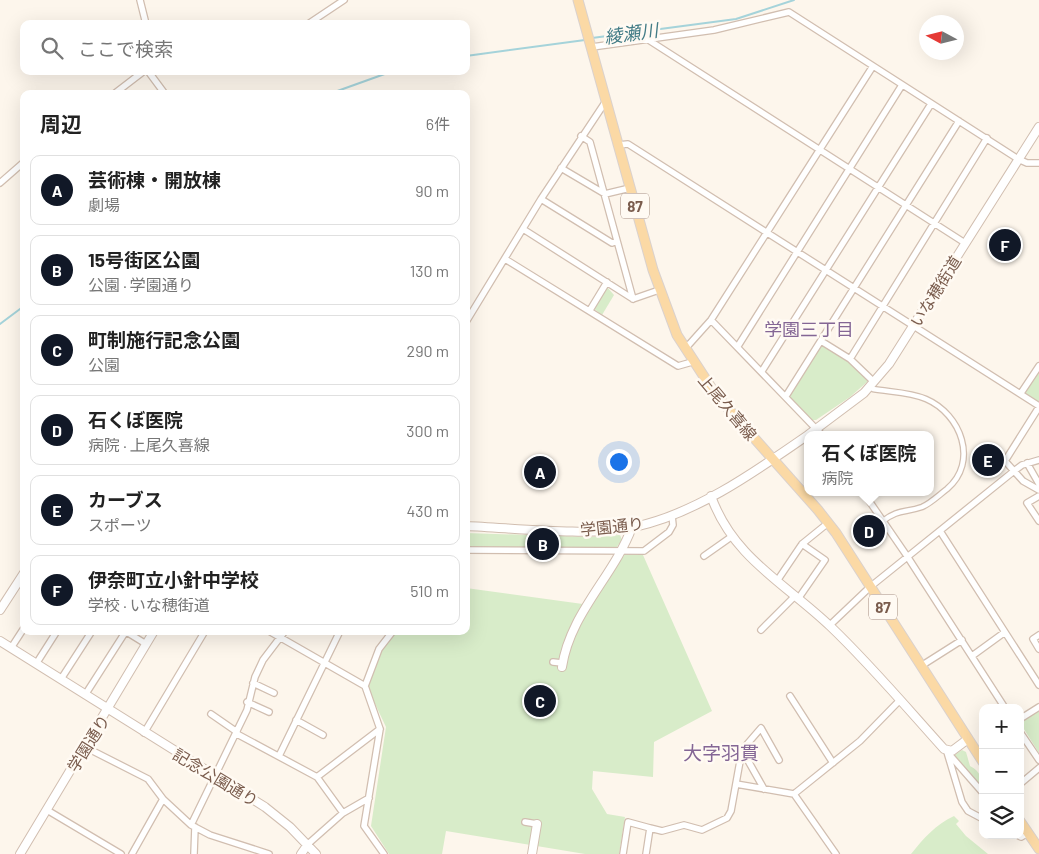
<!DOCTYPE html>
<html lang="ja">
<meta charset="utf-8">
<style>
body{margin:0;font-family:Barlow,"Noto Sans JP",sans-serif;background:#f6f6f6;color:#222}
.controls{position:absolute;right:15px;bottom:15px;display:grid;overflow:hidden;border-radius:10px;box-shadow:0 5px 20px #0002}
.controls button{width:45px;height:45px;display:grid;place-items:center;padding:0;border:0;border-bottom:1px solid #e0e0e0;background:#fff;color:#222;font:25px sans-serif}
.compass{position:absolute;left:919px;top:15px;width:45px;height:45px;border-radius:50%;background:#fff;box-shadow:0 5px 20px #0002;rotate:277deg}
.you{position:absolute;left:618px;top:461px;width:18px;height:18px;margin:-12px;border:4px solid #fff;border-radius:50%;background:#1a73e8;box-shadow:0 0 0 8px #1a73e833}
.badge{display:grid;place-items:center;width:32px;height:32px;border-radius:50%;background:#111827;color:#fff;font-size:16px;font-weight:700}
.pin{position:absolute;translate:-50% -50%;border:2px solid #fff;box-shadow:0 1px 5px #0006}
.popup{position:absolute;left:804px;top:431px;width:130px;height:65px;box-sizing:border-box;display:grid;place-content:center;border-radius:10px;background:#fff;filter:drop-shadow(0 1px 4px #0005);font-size:16px;white-space:nowrap;color:#767676}
.popup b{font-size:19px;color:#222}
.popup::after{content:'';position:absolute;left:50%;top:100%;margin-left:-10px;border:10px solid transparent;border-top-color:#fff}
.list{margin:0;padding:0;list-style:none}
h2{display:flex;justify-content:space-between;align-items:center;height:65px;margin:0;padding:0 20px;font-size:21px}
h2 small{font-size:16px;font-weight:400;color:#767676}
.list li{display:grid;grid-template-columns:32px 1fr auto;gap:15px;align-items:center;box-sizing:border-box;height:70px;margin:0 10px 10px;padding:0 10px;border:1px solid #e0e0e0;border-radius:10px}
.list b{display:block;font-size:19px;white-space:nowrap}
.list p{margin:0;font-size:16px;white-space:nowrap;color:#767676}
.list em{font-size:16px;font-style:normal;color:#767676}
.icon{flex:none;width:28px;height:28px;fill:none;stroke:currentColor;stroke-width:2;stroke-linecap:round;stroke-linejoin:round}
.map{position:relative;flex:none;width:1039px;height:854px;overflow:hidden}
.search{position:absolute;background:#fff;box-shadow:0 5px 20px #0002;left:20px;top:20px;width:450px;height:55px;display:flex;align-items:center;gap:12px;box-sizing:border-box;padding:0 18px;border-radius:10px;color:#767676;font-size:19px}
.panel{position:absolute;background:#fff;box-shadow:0 5px 20px #0002;left:20px;top:90px;width:450px;height:545px;border-radius:10px}
.map>svg:first-child{display:block}
</style>
<div class="map">
<svg width="1039" height="854" viewBox="0 0 1039 854">
<rect width="100%" height="100%" fill="#fdf6ec"/>
<path fill="#d8ecc9" d="M607,287L614,295L602,315L593,308Z
M822,345L850,361L867,379V382L850,397L816,420H812L790,398V394Z
M1039,369V402L1025,393Z
M466,533L590,537L620,535L622,540L616,548H466Z
M625,554L643,555L712,711L654,742L653,777L593,771L592,789L607,814L625,817L619,854H585L446,831L442,854H389L371,826L386,727L369,691V683L383,648L397,631H466V588L590,605Z
M1039,711V753L1022,726V722Z
M962,750L966,752L970,766C980,771 983,779 983,790L953,756Z
M954,816L959,821L956,824L966,836L988,854H911C924,838 935,825 954,816Z"/>
<g fill="none" stroke-linecap="round" stroke-linejoin="round">
<path stroke="#a5d3da" stroke-width="2" d="M592,38L736,19L794,0
M466,56L585,40
M329,94L393,71
M0,324L24,306"/>
<g stroke="#d1beb0" stroke-width="7">
<path id="pedestrian" d="M873,389C890,392 910,392 926,399C961,414 979,462 947,489C939,495 931,503 922,507C905,513 898,509 883,521"/>
</g>
<g stroke="#d1beb0" stroke-width="8">
<path id="minor" d="M140,0L146,24
M308,24L344,0
M647,39L965,243
M592,47L714,30L789,12L1018,159L1027,163H1039
M148,71L165,94
M114,94L144,71
M581,136L590,142L633,299
M618,145L628,144L1039,406
M561,168L605,194L630,188
M0,183L24,162
M541,199L612,243L617,241
M523,229L633,299
M505,259L678,366L692,362
M633,299L659,290
M590,310L607,282
M711,320L822,435
M466,322L541,199L606,101
M821,341L850,359L874,382
M738,346L902,85
M685,349L711,320L873,66
M850,359L987,138
M762,371L931,104
M1021,393L1039,366
M786,396L959,121
M1039,407L1005,461L1023,481L1039,490
M1027,463L1039,484
M863,492L907,556L1005,708
M1039,496L1027,503L1039,521
M940,531L1039,685
M802,544L828,523
M466,550L644,551L669,532L673,525L672,516
M704,556L731,537
M777,581L802,544L825,560L798,599
M830,625L870,587L1014,471L1022,465L1039,460
M761,630L795,596
M125,631L146,644
M269,631L365,686
M1039,635L1033,639L1039,649
M11,648L24,628
M972,656L1005,632
M553,662L562,663
M36,664L57,631
M921,666L962,640
M61,679L92,631
M253,683L274,693
M85,695L126,631
M790,696L833,763
M247,702L269,712
M211,714L237,732
M1020,719L1039,707
M296,720L323,735
M1020,732L1039,760
M144,733L205,631
M237,734L317,777L343,813
M85,747L148,779L163,799L191,825L210,835L269,854
M742,750L764,789
M947,752L962,802L968,811L983,819
M948,753L983,793
M279,756L340,631
M317,777L380,729
M736,784L794,794L836,854
M1020,784L1039,768
M794,794L860,741L900,700
M47,810L121,854
M525,822L537,824
M191,825L247,710L255,677L263,660L285,631
M650,828L662,831L684,825L702,830L727,818L731,811L742,750L761,728L779,760
M1017,835L1021,837L1028,833
M308,844L343,813L369,798
M132,854L163,799
M194,854L195,827
M384,854L364,826L380,729L365,686L379,649L393,631
M623,854L628,822L650,828L646,854"/>
</g>
<g stroke="#d1beb0" stroke-width="10">
<path id="tertiary" d="M808,435L864,393L889,364L1039,127
M711,496C733,558 785,583 830,626C870,664 907,708 944,749L952,751L968,739
M466,526C516,528 586,537 634,527C696,514 756,471 808,435
M0,610L24,573
M0,641L265,807L290,827L316,854
M562,667C570,613 614,576 632,527
M20,854L154,631
M301,854L308,844
M532,854L537,824"/>
</g>
<g stroke="#dad1cd" stroke-width="11">
<path id="primary" d="M578,0L653,270L677,335L716,395L818,510L836,533L983,762
M1020,821L1039,849"/>
</g>
<use href="#pedestrian" stroke="#fff" stroke-width="4.5"/>
<use href="#minor" stroke="#fff" stroke-width="5.5"/>
<use href="#tertiary" stroke="#fff" stroke-width="8"/>
<use href="#primary" stroke="#fbd9a5" stroke-width="9"/>
</g>
<g text-anchor="middle" dominant-baseline="central" stroke-width="5" stroke-linejoin="round" paint-order="stroke">
<g fill="#fffaf3" stroke="#a28b7f" stroke-width="1">
<rect x="621" y="193.5" width="28" height="25" rx="4"/>
<rect x="869" y="594.5" width="28" height="25" rx="4"/>
</g>
<g font-size="15" font-weight="bold" fill="#7a5c4d">
<text x="635" y="206">87</text>
<text x="883" y="607">87</text>
</g>
<g font-size="16" fill="#7a5c4d" stroke="#fffaf3">
<text transform="translate(935 291) rotate(-58)">いな穂街道</text>
<text transform="translate(728 407) rotate(50)">上尾久喜線</text>
<text transform="translate(612 526) rotate(-6)">学園通り</text>
<text transform="translate(88 743) rotate(-58)">学園通り</text>
<text transform="translate(216 777) rotate(31)">記念公園通り</text>
</g>
<g font-size="18" font-style="italic" fill="#437c86" stroke="#fffaf3">
<text transform="translate(631 33) rotate(-8)">綾瀬川</text>
</g>
<g font-size="18" fill="#846695" stroke="#fffaf3">
<text x="809" y="329">学園三丁目</text>
</g>
<g font-size="19" fill="#846695" stroke="#fffaf3">
<text x="721" y="752">大字羽貫</text>
</g>
</g>
</svg>
<div class="controls">
<button>+</button>
<button>−</button>
<button><svg class="icon" aria-label="layers" viewBox="0 0 24 24"><path d="M12 4l9 5-9 5-9-5zM3 14l9 5 9-5"/></svg></button>
</div>
<svg class="compass" viewBox="-18 -18 36 36"><path d="M0-13l5 13h-10z" fill="#e53935"/><path d="M0 13l5-13h-10z" fill="#767676"/></svg>
<div class="you"></div>
<div class="pin badge" style="left:540px;top:472px">A</div>
<div class="pin badge" style="left:543px;top:544px">B</div>
<div class="pin badge" style="left:540px;top:701px">C</div>
<div class="pin badge" style="left:869px;top:531px">D</div>
<div class="popup"><b>石くぼ医院</b>病院</div>
<div class="pin badge" style="left:988px;top:460px">E</div>
<div class="pin badge" style="left:1005px;top:245px">F</div>
<div class="search"><svg class="icon" aria-label="search" viewBox="0 0 24 24"><circle cx="10" cy="10" r="6"/><path d="M15 15l6 6"/></svg>ここで検索</div>
<section class="panel">
<h2>周辺<small>6件</small></h2>
<ul class="list">
<li><span class="badge">A</span><div><b>芸術棟・開放棟</b><p>劇場</p></div><em>90 m</em></li>
<li><span class="badge">B</span><div><b>15号街区公園</b><p>公園 · 学園通り</p></div><em>130 m</em></li>
<li><span class="badge">C</span><div><b>町制施行記念公園</b><p>公園</p></div><em>290 m</em></li>
<li><span class="badge">D</span><div><b>石くぼ医院</b><p>病院 · 上尾久喜線</p></div><em>300 m</em></li>
<li><span class="badge">E</span><div><b>カーブス</b><p>スポーツ</p></div><em>430 m</em></li>
<li><span class="badge">F</span><div><b>伊奈町立小針中学校</b><p>学校 · いな穂街道</p></div><em>510 m</em></li>
</ul>
</section>
</div>
